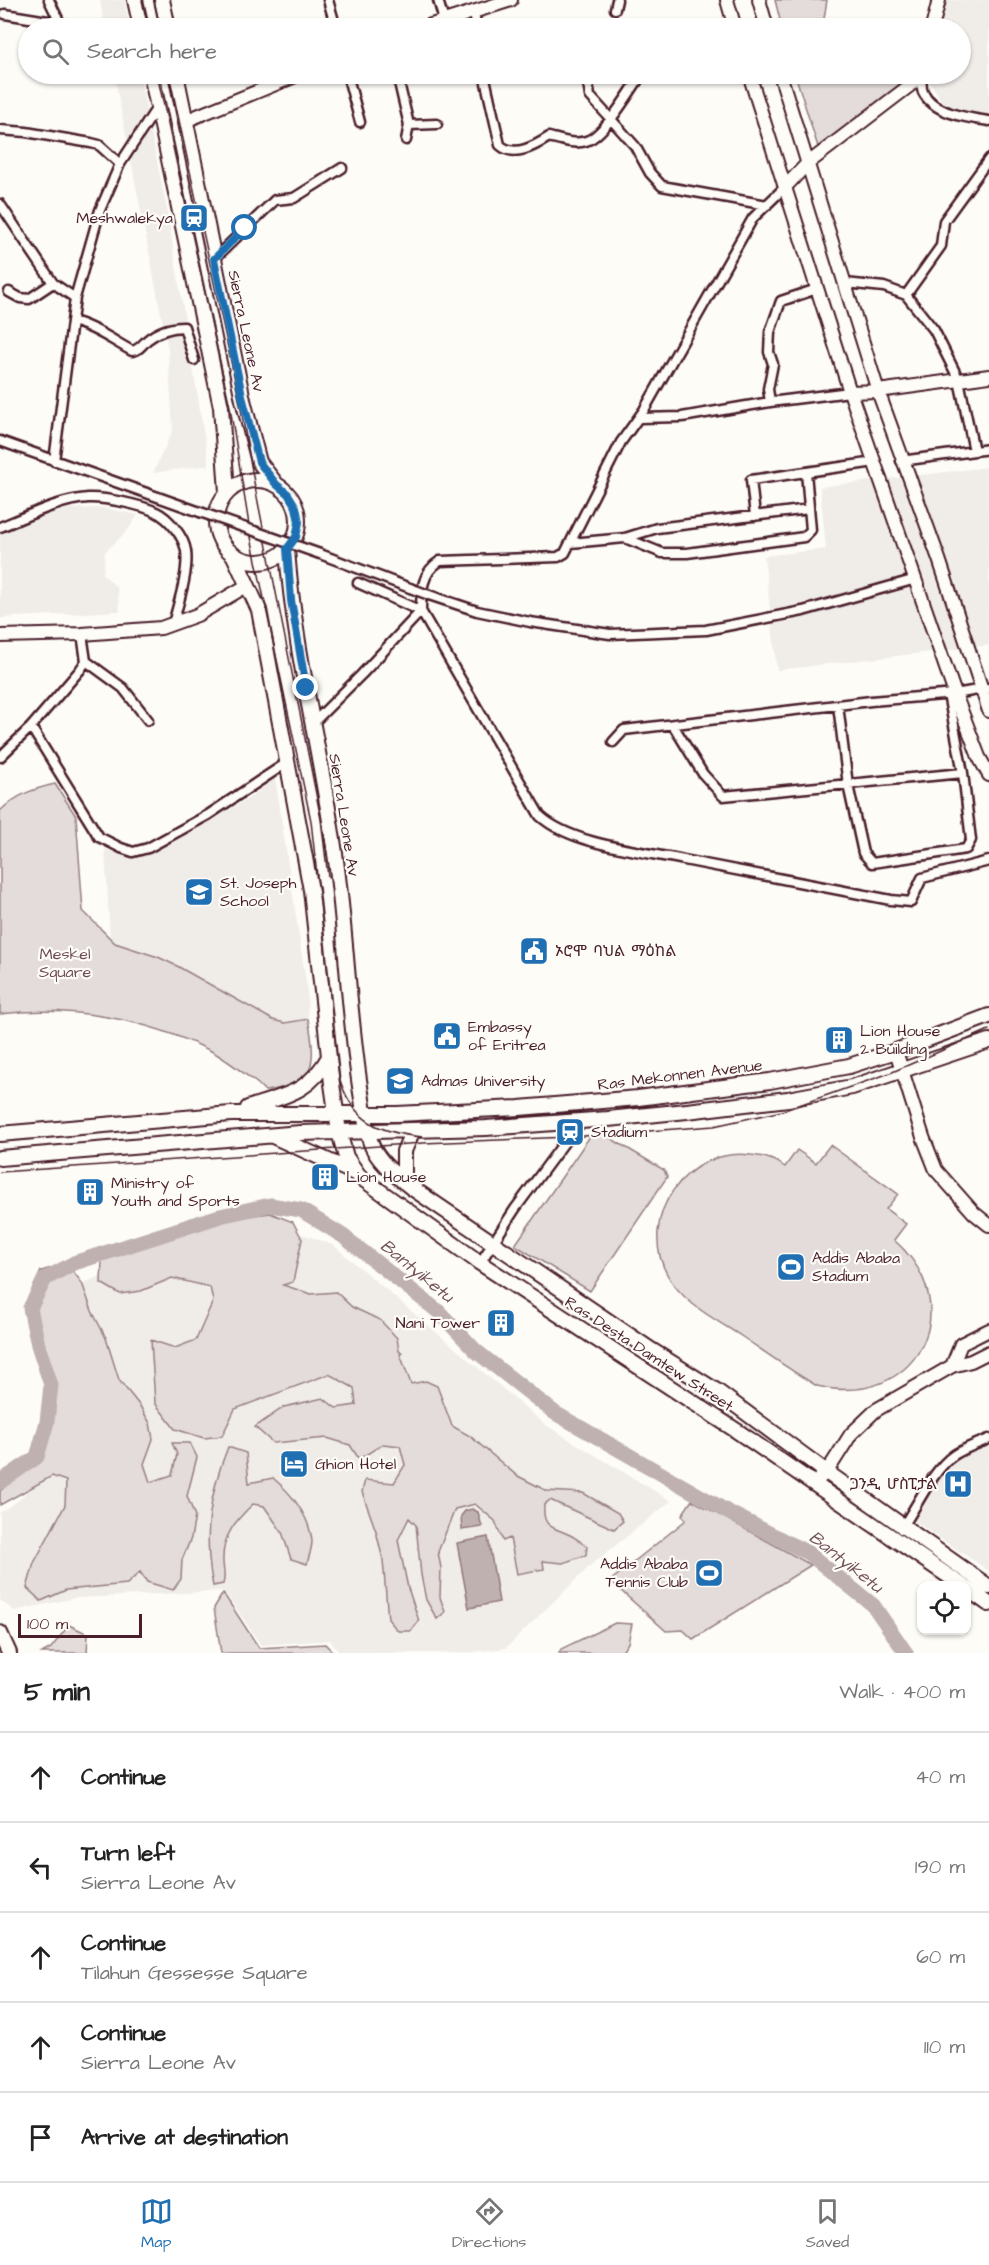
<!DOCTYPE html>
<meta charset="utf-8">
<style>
body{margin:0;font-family:"Architects Daughter","Noto Sans Ethiopic",sans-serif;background:#f6f6f6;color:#222}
.controls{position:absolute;right:18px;bottom:18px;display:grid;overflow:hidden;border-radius:12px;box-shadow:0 2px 4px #0004}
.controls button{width:54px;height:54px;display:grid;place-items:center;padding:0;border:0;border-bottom:2px solid #e0e0e0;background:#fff;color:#222;font:30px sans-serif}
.scale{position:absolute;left:18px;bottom:15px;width:124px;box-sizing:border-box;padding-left:6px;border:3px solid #4a1f2b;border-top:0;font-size:16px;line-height:21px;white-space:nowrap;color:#4a1f2b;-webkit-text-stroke:4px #fdfcf7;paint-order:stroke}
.stop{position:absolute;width:18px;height:18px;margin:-14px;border:4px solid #1f6fb2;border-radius:50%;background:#fff}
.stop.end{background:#1f6fb2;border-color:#fff;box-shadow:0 2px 6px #0008}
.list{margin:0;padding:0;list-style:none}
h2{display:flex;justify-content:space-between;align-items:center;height:78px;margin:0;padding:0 24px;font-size:26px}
h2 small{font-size:20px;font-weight:400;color:#767676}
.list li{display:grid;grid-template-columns:39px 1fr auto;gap:18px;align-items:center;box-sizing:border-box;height:90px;padding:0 24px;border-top:2px solid #e0e0e0}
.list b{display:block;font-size:22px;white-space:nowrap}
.list p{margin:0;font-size:20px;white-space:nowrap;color:#767676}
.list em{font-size:20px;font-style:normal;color:#767676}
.icon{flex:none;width:33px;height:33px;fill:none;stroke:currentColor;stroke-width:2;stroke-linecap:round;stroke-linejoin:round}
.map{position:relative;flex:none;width:989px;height:1653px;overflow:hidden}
.search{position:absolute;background:#fff;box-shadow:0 2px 4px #0004;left:18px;right:18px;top:18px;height:66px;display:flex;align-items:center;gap:15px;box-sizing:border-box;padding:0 21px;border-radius:33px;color:#767676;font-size:22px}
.sheet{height:528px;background:#fff}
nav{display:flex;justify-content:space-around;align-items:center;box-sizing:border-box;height:84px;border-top:2px solid #e0e0e0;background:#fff;font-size:16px;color:#767676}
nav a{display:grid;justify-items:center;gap:3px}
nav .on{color:#1f6fb2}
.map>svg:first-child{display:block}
</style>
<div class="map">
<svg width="989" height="1653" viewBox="0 0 989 1653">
<rect width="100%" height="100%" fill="#fdfcf7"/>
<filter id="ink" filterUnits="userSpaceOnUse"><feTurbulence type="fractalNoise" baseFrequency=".0167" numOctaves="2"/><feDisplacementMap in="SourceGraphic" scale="12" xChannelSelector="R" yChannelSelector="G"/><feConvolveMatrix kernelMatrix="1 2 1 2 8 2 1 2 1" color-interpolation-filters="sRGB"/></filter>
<g filter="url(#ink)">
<path fill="#f0ece8" d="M100,0H124L130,28H105Z
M942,0H989V117L947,109L925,74H960V28H935Z
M114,74H139L166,205L209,465L153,473L173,430L168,349Z
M989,467V645L777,670L764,556L826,549L820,487Z
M103,508L138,515L128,530L105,552L103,574L117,588L120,611L0,618V530L61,509Z
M275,778L307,989L308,1019L284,1023L273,1020L158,957L115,943L110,936L105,849L125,857L144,854L177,840L251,797Z
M268,1222L333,1245L547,1426L671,1501L591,1565L506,1648L463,1653H340L330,1640L261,1645L224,1591L75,1598L14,1611L0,1600V1512L19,1500L49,1468L55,1296L139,1259Z
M989,1438V1571L904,1514L949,1454Z"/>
<path fill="#e3dcda" stroke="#967e82" stroke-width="1.5" d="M775,0H827L824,19L828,28H782Z
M795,74H914L818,147Z
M55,784L76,816L83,911L115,943L158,957L177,966L273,1020L285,1023L308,1019C312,1038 319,1073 297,1084C288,1088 275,1089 265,1091L258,1084C243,1073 227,1059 209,1050C146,1019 70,1005 0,1014V811C16,795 33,789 55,784Z
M595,1129L664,1170L667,1177L590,1291L515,1245Z
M830,1145L898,1194L886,1209L906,1224L894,1240C970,1306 917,1410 817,1386C791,1371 766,1353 741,1336C715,1319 684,1304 668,1276C635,1218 687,1146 751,1155C763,1156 776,1160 785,1167L797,1150L816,1163Z
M270,1213L293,1222L302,1239L293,1282L283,1285L311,1294L336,1292L352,1307L380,1320L397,1338L399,1351L402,1353L400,1354L411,1384L426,1381L437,1386L452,1426L470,1436L516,1475L547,1491L583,1493L618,1513L623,1521L614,1529L550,1500L544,1505C542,1528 553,1527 570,1535C576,1538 582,1543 587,1546L586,1555L563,1563L543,1561L544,1569L517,1574L510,1538L503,1541L495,1521L475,1504L455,1509L438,1552L441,1568L440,1597L445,1612L437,1619L426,1600L421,1575L416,1525L409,1518L398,1540L408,1588L419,1621L411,1631H398L388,1619L383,1560L376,1531L362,1492L365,1480L394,1483L405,1465L400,1446L383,1444L359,1459L350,1445L327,1438L273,1443L255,1427L284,1407L323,1398L336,1408L356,1405L354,1388L329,1374L235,1409L222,1436L204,1438L175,1429L155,1403L151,1340L175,1348L196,1340L213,1301L210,1287L172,1278L141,1291L120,1294L101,1283L102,1258C123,1251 142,1239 163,1233C197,1222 235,1218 270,1213Z
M67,1263L82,1283L92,1311L106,1338L119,1380L140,1406L150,1423L153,1439L144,1464L150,1482L172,1475L177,1454L172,1443H190L197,1457L187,1496L195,1516L191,1538L182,1560L181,1579L173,1590L147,1582L140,1572L127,1584L66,1590L41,1601L27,1588L34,1563L65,1505L66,1481L52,1476L0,1505V1491L29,1465L46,1437L48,1400L35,1340L33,1288L41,1271Z
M228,1447L246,1453L249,1483L273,1478C292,1494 309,1516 312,1541C312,1548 309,1557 307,1564L291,1559L282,1532L264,1506L253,1504C236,1520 222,1536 223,1561C223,1570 226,1575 223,1584L213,1586C203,1537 209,1494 228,1447Z
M692,1500L811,1565L693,1639L683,1630L666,1631L610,1581L686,1520L682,1515Z
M223,1593L259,1648L325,1644L334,1653H221L214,1608Z
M615,1623L632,1624L628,1643L621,1653H559L561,1649Z
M69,1625L88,1634L87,1653H42L51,1648Z"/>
<path fill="#c0b1b1" stroke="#91777b" stroke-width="1.5" d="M472,1509L478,1512L482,1527L462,1530L461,1516L465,1511Z
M488,1537L499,1602L469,1608L457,1543Z"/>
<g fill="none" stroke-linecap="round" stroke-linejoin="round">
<path stroke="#c0b1b1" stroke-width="15" d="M0,1482L37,1457L47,1422L51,1385L38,1345L30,1308L45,1279L74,1263L220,1216L270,1205L301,1210L343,1236L439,1312L476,1351L555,1413L730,1513L808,1553L873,1605L906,1653"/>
<g stroke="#4a1f2b" stroke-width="13">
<path id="street" d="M49,0L60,23L76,28
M328,0L336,28
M438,0L444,21
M615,9L617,0
M474,13L477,28
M5,14L60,23
M347,74L360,122
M397,74L409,125L406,140
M484,74L500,145C514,158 535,146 549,137C561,140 574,145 586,141C604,136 631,90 642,74
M587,76L590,96L635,146L650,173L662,186L767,205
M921,77C922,81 921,88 923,92C934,114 968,118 989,121
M409,125L437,124
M0,130L26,132L91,143L99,145L120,164
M785,187L753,218L644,410L621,442L565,553L558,557L440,561C422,572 421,591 421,611L540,816C572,845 641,851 684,860C753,874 822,887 891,900L911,902L922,878L989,861
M0,204L53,283L75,298
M214,259L275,200L294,198L342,168
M845,283L884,287L906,295
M9,292L20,298L29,299L53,283
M73,321C96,328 112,340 132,351C139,350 142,345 147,340C157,332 171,327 184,327L194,360
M770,402L768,389L773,364L769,352L770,332L781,301L817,289
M639,418L682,417L770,402L850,392
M0,441L200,512
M974,451L959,380L934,330L906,295L941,246L944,221L989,159
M54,461L75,298L100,210L120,164L158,106
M901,461L989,449
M755,516L751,480L875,462
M0,527C28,516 58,500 88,498C104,497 142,505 156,512C169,518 184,537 186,551C189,572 178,604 173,624
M625,538L662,553H687L804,537L811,530L806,472
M571,543L625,538L657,528L809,509
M320,554L410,588
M429,595L477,611L530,622L610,634L706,630L803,611L916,579
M86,661L123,688L148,720
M838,705L848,785L863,853L872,863L966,849L971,840L963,773L948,694
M313,723L362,674L421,611L358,583
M673,725L703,774L723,796L963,773
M31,727L99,837L121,848L133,852L148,848L208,815L288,762
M613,742L624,730L871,701L955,694L989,688
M0,757L31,727L80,670L86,661L82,634
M480,1263L515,1209L580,1121
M901,1529C917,1507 932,1470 954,1455C965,1448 977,1444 989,1439"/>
</g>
<g stroke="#4a1f2b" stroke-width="16">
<path id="secondary" d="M727,0L735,28
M759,0L767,28
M422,28L511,0
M932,28L939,0
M749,74L850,392L955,694L979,757L989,775
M780,74L878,391L939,559L989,711
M185,121L300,74
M785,187L807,164L921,77L922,74
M850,392L878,391L989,376
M0,636L82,634L161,628L197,615L248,585
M896,1051L923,1137L936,1170L974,1213L989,1225
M952,1366L961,1344L989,1330
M814,1485L832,1464L851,1434L876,1410L952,1366L971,1361L989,1352"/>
</g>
<g stroke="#4a1f2b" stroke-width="18">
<path id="primary" d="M135,0L141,28
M162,0L168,28
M151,74L221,407L227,492
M176,74L243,400L259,462L276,484
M216 521a41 41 0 1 1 82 0a41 41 0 1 1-82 0Z
M287,550C295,663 327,773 339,885C347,954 350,1024 361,1093C364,1109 366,1136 374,1150C382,1165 399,1178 412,1188L651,1350L718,1392L825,1471L989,1587
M234,556L259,610L311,890L332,1084L339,1132L346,1157L359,1176L480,1263L737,1431L963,1586
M248,1108C285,1095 308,1094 329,1057
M0,1134L231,1114H397L519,1108L638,1098L770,1081L849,1066L896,1051L989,1016
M273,1136L357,1174
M0,1158L300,1133L486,1128L608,1119L687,1111L788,1099L852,1087L989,1041
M404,1182V1151L413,1130
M966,1588L989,1604
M0,1633L9,1653"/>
</g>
<use href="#street" stroke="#fdfcf7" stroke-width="8"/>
<use href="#secondary" stroke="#fdfcf7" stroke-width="12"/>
<use href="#primary" stroke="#fdfcf7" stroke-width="14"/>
<path stroke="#4a1f2b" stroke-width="1.5" d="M142,0L148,28
M154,0L160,28
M157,74L230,407L251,537L311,821L339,1077C352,1121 379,1133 423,1137
M169,74L240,403L254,482L321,819L328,877
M0,1172L423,1143L570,1137L714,1126L782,1111L890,1073L989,1030"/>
<g stroke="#4a1f2b" stroke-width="13" stroke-linecap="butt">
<path id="street-bridge" d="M200,512L320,554
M410,588L429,595"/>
</g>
<use href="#street-bridge" stroke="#fdfcf7" stroke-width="8"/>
</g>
</g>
<g fill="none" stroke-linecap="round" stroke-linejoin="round" filter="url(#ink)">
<path stroke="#1f6fb2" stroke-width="8" d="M245,228L214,259L243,400L259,462L276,484L288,494L296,507L299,522L296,537L287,549L291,600L306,688"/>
</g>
<defs>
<g id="station-square" transform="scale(1.5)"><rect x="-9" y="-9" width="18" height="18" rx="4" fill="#1f6fb2" stroke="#fdfcf7"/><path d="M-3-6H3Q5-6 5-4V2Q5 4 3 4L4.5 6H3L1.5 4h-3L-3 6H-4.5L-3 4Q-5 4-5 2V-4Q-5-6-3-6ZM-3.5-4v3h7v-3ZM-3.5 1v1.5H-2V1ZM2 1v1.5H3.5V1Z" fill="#fff"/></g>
<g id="school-square" transform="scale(1.5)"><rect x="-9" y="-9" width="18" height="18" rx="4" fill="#1f6fb2" stroke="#fdfcf7"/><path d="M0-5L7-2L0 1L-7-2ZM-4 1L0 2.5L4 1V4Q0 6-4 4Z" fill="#fff"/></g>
<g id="civic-square" transform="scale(1.5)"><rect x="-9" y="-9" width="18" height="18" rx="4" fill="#1f6fb2" stroke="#fdfcf7"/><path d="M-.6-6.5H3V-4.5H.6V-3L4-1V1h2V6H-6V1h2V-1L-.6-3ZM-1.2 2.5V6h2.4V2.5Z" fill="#fff"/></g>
<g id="building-square" transform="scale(1.5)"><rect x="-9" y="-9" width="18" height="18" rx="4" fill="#1f6fb2" stroke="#fdfcf7"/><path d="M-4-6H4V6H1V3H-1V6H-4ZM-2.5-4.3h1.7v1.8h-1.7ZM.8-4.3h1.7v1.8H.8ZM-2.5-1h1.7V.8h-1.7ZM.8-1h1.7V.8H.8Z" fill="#fff"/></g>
<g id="university-square" transform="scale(1.5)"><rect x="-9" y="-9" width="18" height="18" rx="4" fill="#1f6fb2" stroke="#fdfcf7"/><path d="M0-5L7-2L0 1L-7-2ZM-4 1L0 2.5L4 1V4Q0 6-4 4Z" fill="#fff"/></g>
<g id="stadium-square" transform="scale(1.5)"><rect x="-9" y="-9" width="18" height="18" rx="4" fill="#1f6fb2" stroke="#fdfcf7"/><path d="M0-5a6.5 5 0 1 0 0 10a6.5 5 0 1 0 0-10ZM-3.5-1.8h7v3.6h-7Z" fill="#fff"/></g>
<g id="hotel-square" transform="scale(1.5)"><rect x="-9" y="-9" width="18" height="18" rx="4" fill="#1f6fb2" stroke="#fdfcf7"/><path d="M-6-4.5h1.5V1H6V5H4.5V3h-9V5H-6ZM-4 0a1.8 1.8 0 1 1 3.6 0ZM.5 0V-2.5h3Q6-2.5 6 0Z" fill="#fff"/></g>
<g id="hospital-square" transform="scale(1.5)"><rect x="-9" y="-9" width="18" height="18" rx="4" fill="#1f6fb2" stroke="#fdfcf7"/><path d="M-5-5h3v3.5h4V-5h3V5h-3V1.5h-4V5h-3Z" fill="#fff"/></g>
</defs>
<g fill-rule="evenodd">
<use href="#station-square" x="194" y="218"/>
<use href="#school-square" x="199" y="892"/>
<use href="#civic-square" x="534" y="951"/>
<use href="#civic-square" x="447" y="1036"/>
<use href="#building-square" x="839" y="1040"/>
<use href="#university-square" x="400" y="1081"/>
<use href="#station-square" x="570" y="1132"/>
<use href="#building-square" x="325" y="1177"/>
<use href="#building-square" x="90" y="1192"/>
<use href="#stadium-square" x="791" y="1267"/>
<use href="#building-square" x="501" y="1323"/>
<use href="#hotel-square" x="294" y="1464"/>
<use href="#hospital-square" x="958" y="1484"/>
<use href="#stadium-square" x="709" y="1573"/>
</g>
<g text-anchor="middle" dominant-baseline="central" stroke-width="4.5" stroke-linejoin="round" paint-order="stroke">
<g font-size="16" fill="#4a1f2b" stroke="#fdfcf7" text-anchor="start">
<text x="173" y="218" text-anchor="end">Meshwalekya</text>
<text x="220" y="883">St. Joseph<tspan x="220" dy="18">School</tspan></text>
<text x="555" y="951">ኦሮሞ ባህል ማዕከል</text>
<text x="468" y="1027">Embassy<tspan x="468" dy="18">of Eritrea</tspan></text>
<text x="860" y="1031">Lion House<tspan x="860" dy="18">2 Building</tspan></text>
<text x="421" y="1081">Admas University</text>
<text x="591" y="1132">Stadium</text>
<text x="346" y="1177">Lion House</text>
<text x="111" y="1183">Ministry of<tspan x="111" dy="18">Youth and Sports</tspan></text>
<text x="812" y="1258">Addis Ababa<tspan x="812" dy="18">Stadium</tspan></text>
<text x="480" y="1323" text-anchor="end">Nani Tower</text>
<text x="315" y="1464">Ghion Hotel</text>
<text x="937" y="1484" text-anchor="end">ጋንዲ ሆስፒታል</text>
<text x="688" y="1564" text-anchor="end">Addis Ababa<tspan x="688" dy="18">Tennis Club</tspan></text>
</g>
<g font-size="16" fill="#4a1f2b" stroke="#fdfcf7">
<text transform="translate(246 331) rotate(78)">Sierra Leone Av</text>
<text transform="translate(344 815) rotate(81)">Sierra Leone Av</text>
<text transform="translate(680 1075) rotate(-7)">Ras Mekonnen Avenue</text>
<text transform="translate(649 1354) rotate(33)">Ras Desta Damtew Street</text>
</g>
<g font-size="16" fill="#704e57" stroke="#fdfcf7">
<text x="65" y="954">Meskel<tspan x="65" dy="18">Square</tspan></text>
</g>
<g font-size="18" font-style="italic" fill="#73525a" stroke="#fdfcf7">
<text transform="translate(417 1271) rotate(39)">Bantyiketu</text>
<text transform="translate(846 1562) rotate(38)">Bantyiketu</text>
</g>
</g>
</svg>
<div class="controls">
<button><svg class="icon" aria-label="locate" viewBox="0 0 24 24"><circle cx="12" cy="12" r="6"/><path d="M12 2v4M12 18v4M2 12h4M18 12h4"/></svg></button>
</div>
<div class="scale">100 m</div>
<div class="stop" style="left:245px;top:228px"></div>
<div class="stop end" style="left:306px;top:688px"></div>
<div class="search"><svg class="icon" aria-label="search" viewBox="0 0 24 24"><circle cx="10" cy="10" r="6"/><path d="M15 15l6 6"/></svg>Search here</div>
</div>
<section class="sheet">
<h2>5 min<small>Walk · 400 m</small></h2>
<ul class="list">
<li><svg class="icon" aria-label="ahead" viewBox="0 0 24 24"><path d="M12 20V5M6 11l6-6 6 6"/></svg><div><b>Continue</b></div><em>40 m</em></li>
<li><svg class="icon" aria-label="left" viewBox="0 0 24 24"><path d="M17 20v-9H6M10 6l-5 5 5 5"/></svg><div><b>Turn left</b><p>Sierra Leone Av</p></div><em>190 m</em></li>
<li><svg class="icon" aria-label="ahead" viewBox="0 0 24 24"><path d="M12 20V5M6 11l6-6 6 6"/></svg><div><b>Continue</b><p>Tilahun Gessesse Square</p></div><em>60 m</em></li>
<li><svg class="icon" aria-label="ahead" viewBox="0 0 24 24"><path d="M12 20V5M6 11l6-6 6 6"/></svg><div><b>Continue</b><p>Sierra Leone Av</p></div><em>110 m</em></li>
<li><svg class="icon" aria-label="arrive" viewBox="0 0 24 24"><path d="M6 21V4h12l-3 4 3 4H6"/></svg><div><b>Arrive at destination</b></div></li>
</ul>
</section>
<nav>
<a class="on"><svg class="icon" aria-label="map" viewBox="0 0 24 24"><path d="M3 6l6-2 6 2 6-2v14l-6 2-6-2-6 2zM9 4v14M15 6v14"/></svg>Map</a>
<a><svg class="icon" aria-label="directions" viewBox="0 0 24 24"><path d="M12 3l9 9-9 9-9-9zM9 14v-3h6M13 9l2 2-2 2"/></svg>Directions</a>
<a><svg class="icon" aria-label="saved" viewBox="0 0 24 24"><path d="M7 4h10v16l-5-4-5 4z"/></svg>Saved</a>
</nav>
